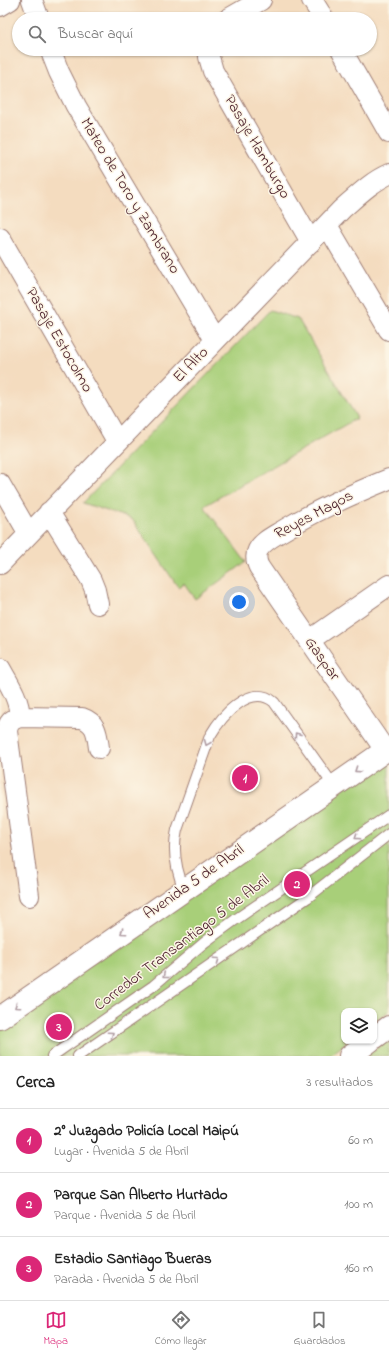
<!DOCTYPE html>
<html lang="es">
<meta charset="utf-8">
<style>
body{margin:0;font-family:"Indie Flower",sans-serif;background:#f2f2f2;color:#222}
.controls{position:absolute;right:12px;bottom:12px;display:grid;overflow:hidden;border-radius:8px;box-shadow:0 1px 3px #0004}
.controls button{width:36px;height:36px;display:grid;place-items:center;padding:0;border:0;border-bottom:1px solid #e0e0e0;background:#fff;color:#222;font:20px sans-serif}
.you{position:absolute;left:239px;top:602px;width:14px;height:14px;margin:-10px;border:3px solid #fff;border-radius:50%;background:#1a73e8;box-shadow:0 0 0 6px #1a73e833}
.badge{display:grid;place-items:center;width:26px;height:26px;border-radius:50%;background:#db2777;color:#fff;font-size:13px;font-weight:700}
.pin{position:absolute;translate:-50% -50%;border:2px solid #fff;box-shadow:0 1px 4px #0006}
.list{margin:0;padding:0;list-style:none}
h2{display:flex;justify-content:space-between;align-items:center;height:52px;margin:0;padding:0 16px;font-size:17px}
h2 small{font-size:13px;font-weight:400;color:#767676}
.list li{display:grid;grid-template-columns:26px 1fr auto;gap:12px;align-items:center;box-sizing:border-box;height:64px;padding:0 16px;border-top:1px solid #e0e0e0}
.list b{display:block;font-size:15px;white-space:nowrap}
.list p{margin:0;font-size:13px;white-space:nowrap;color:#767676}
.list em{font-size:13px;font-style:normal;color:#767676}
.icon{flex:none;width:22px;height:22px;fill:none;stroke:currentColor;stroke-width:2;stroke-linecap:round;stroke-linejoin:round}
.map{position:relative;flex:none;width:389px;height:1056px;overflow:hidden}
.search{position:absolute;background:#fff;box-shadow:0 1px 3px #0004;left:12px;right:12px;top:12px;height:44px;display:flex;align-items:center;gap:10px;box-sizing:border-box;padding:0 14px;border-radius:22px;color:#767676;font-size:15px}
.sheet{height:244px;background:#fff}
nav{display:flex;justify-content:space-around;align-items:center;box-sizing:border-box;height:56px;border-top:1px solid #e0e0e0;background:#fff;font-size:11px;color:#767676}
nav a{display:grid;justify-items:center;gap:2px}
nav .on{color:#db2777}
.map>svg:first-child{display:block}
</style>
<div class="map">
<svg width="389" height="1056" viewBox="0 0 389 1056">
<rect width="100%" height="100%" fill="#fcf5e5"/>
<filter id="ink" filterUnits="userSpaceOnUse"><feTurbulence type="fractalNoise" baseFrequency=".025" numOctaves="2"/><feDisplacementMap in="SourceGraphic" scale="8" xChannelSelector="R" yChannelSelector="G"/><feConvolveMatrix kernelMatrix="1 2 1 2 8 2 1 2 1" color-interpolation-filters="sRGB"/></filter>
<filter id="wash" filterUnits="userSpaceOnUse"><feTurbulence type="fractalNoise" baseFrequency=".012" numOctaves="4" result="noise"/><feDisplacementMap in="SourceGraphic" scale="16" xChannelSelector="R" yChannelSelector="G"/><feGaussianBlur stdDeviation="0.9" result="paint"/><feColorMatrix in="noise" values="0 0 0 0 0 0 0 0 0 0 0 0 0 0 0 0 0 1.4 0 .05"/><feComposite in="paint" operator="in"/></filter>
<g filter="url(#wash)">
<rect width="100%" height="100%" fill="#f4dcbf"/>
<path fill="#a8cf79" stroke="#797752" d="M270,310L298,319L357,418L204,506L246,562L195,599L184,583L178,587L132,519L83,503Z
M389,756V1011L374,1022V1011H344V1041H349L329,1056H0V1027Z
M389,1039V1056H365Z"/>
</g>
<g filter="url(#ink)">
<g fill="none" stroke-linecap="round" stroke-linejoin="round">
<g stroke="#9f7e75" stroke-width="12">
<path id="lane" d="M184,889C176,870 172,851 177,830L210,736C221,717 250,682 274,702L334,786
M52,1056L153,986L205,942L235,920L389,815
M78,1056L307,898L389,834"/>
</g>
<g stroke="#9f7e75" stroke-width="22">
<path id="street" d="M32,0L39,19
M312,0L324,19
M0,6L10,0
M228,19L261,0
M50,49L59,72L76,106L215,340
M209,49V57L213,71L311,242
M341,49L389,133
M327,225L389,330
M0,238L117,441
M0,484L29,534
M49,512L91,580L95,590L98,604
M0,564L342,209C357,196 371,182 389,174
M310,640L389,585
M0,668C9,684 19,698 20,717
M385,750L259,567C256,561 255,556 258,550C263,541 274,536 282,531C316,510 352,494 389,479
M29,896L7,731C8,723 12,719 20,717L82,718C97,723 97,735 99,748"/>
</g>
<g stroke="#9f7e75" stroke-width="24">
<path id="primary" d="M0,1018L389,748
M374,1038L389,1027
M350,1056L370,1041"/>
</g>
<use href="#lane" stroke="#fff" stroke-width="10"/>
<use href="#street" stroke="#fff" stroke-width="20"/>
<use href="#primary" stroke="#fff" stroke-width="22"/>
</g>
<defs><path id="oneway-chevron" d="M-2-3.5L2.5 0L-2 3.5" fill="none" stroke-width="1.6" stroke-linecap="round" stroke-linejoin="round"/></defs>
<g stroke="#ae9aa0">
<use href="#oneway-chevron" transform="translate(297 735) rotate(-126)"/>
<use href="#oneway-chevron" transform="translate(207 743) rotate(112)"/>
<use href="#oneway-chevron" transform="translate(357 770) rotate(146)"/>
<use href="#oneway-chevron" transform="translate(357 837) rotate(146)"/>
<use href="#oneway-chevron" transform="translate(123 932) rotate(145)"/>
<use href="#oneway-chevron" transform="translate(217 960) rotate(-35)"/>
<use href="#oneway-chevron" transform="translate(165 976) rotate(141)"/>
<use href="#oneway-chevron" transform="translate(17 1006) rotate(145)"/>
<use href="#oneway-chevron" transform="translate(111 1034) rotate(-35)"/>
</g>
</g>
<g text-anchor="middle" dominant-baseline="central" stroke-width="3" stroke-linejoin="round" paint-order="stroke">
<g font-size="16" fill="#4a1f2b" stroke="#fcf5e5">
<text transform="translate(257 147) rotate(60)">Pasaje Hamburgo</text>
<text transform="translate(130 196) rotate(59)">Mateo de Toro y Zambrano</text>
<text transform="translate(59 340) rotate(60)">Pasaje Estocolmo</text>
<text transform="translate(191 365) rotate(-46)">El Alto</text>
<text transform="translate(314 515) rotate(-28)">Reyes Magos</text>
<text transform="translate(322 659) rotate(55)">Gaspar</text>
<text transform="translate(194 882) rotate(-35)">Avenida 5 de Abril</text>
<text transform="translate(182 943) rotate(-37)">Corredor Transantiago 5 de Abril</text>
</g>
</g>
</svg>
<div class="controls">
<button><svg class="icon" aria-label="layers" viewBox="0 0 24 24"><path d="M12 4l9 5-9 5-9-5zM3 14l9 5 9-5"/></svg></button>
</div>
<div class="you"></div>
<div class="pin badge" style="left:245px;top:778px">1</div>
<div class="pin badge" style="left:297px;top:884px">2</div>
<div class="pin badge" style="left:59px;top:1027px">3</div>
<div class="search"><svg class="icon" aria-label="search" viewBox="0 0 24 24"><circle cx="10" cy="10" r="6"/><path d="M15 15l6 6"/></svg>Buscar aquí</div>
</div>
<section class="sheet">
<h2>Cerca<small>3 resultados</small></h2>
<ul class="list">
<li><span class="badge">1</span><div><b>2° Juzgado Policía Local Maipú</b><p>Lugar · Avenida 5 de Abril</p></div><em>60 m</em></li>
<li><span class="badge">2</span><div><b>Parque San Alberto Hurtado</b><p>Parque · Avenida 5 de Abril</p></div><em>100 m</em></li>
<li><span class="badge">3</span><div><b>Estadio Santiago Bueras</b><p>Parada · Avenida 5 de Abril</p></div><em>160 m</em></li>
</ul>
</section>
<nav>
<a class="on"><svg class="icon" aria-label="map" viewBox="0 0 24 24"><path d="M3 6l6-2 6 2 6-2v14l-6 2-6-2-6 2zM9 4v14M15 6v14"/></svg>Mapa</a>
<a><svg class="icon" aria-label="directions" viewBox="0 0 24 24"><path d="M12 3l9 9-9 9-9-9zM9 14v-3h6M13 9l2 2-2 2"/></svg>Cómo llegar</a>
<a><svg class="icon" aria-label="saved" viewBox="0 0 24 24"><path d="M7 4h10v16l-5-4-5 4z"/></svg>Guardados</a>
</nav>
